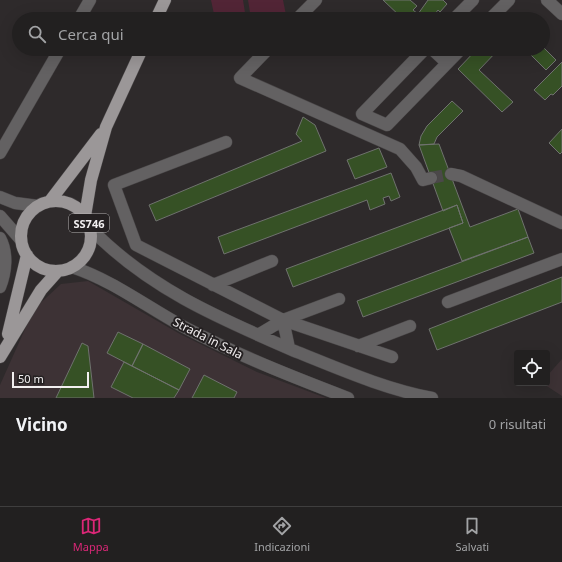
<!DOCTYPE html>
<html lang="it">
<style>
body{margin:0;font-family:"Noto Sans",sans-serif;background:#2e2d2d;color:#f1f3f6}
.controls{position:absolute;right:12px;bottom:12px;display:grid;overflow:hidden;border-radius:4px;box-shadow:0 4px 16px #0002}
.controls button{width:36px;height:36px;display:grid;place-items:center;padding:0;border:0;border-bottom:1px solid #3f3e3e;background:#222020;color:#f1f3f6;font:20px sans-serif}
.scale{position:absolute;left:12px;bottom:10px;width:77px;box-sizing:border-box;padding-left:4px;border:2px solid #f2eff0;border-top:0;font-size:11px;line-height:14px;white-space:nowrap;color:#f2eff0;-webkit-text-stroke:3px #242021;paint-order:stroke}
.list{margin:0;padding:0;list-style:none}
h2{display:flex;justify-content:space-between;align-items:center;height:52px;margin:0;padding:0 16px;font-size:17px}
h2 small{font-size:13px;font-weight:400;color:#a2a3a5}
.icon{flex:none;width:22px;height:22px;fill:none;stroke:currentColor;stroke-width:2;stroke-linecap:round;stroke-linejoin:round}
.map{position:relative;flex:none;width:562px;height:398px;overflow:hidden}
.search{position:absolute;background:#222020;box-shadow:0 4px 16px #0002;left:12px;right:12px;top:12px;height:44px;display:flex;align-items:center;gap:10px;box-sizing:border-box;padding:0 14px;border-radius:22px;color:#a2a3a5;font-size:15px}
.sheet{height:108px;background:#222020}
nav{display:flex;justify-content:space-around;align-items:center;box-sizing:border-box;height:56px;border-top:1px solid #3f3e3e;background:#222020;font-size:11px;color:#a2a3a5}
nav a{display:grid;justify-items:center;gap:2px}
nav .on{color:#db2777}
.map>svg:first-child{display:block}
</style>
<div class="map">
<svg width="562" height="398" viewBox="0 0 562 398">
<rect width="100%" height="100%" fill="#2e2a2b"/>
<path fill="#3d3235" d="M88,281L180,334L257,372L326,398H0V385L34,309L61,284Z
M562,359V396L542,383H547V376Z"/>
<path fill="#522536" d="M211,0H243L246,19H215Z
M248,0H283L286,15L266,19H251Z"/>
<path fill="#365125" stroke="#6f726e" d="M383,0H410L417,6L413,10L418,14L428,0H443L447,4L440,12L438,10L431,19H403Z
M543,47L556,60L546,70L525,49H543Z
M477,49H499L479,70L513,102L502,112L458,69Z
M562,62V86L553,95L551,94L545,100L534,90Z
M452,101L463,111L437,137L434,144L419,145L421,136L427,126Z
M303,117L315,125L326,151L156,221L149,205L302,141L296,134Z
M562,129V152L560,154L549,143Z
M439,144L470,227L518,209L528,237L462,261L449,228L463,223L457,205L443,211L419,145Z
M379,148L387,167L355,179L347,160Z
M391,173L400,197L391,201L389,196L383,198L385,204L370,210L367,200L224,254L218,237Z
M457,205L463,223L293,287L286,269Z
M528,237L534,253L363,317L357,301Z
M562,277V302L437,350L429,329Z
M118,332L143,344L132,366L107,353Z
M82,343L88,346L94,398H56Z
M143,344L190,369L179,390L132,366Z
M124,362L179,390L174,398H133L111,387Z
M204,375L237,392L234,398H192Z"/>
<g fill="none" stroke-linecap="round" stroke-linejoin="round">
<path stroke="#4b4849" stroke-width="12" stroke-dasharray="12 6" stroke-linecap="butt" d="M431,178L451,174"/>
<g stroke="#494647" stroke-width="13">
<path id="minor" d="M547,0L562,14
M79,19L90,0
M297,19L316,0
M454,19L473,0
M490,19L509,0
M268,49L240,78L400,149L416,167L423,180L431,178
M425,49L362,114L387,125L461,49
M432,49L447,63
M226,142L114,185L136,245L283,320L392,357
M0,153L60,49
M451,174L461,176L562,223
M0,197L15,203L38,206
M0,216L21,240
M90,228C149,289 221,319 297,352C342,370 385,389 432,398
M0,238C8,253 6,272 0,287
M72,267C112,280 147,307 184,327C237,355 293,377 348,398
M213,285L272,261
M448,302L562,259
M283,320L289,348
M258,335L283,320L339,299
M358,346L410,326"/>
</g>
<g stroke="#494647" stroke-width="13">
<path id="major" d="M156,19L165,0
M50,201L101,134
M21 236a35 35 0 1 1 70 0a35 35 0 1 1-70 0Z
M85,216L91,180L106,127L142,49
M8,334L27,255
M0,357L41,290L58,271"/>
</g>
<use href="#minor" stroke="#636162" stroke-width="12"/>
<use href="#major" stroke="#9b9798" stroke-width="12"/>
</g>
<g text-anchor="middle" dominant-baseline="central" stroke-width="4" stroke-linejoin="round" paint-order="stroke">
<rect fill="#242021" stroke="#b4b1b2" stroke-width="1" x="69" y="214" width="40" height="18" rx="3"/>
<g font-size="11" font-weight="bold" fill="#f2eff0">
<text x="89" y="223">SS746</text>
</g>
<g font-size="12" fill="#f2eff0" stroke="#242021">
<text transform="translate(208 338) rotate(27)">Strada in Sala</text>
</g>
</g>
</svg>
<div class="controls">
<button><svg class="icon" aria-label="locate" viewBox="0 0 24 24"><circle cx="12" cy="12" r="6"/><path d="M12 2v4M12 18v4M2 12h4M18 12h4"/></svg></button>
</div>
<div class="scale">50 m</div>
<div class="search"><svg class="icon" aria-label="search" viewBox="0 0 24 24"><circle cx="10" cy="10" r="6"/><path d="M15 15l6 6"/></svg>Cerca qui</div>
</div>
<section class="sheet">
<h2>Vicino<small>0 risultati</small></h2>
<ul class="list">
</ul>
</section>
<nav>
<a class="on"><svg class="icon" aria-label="map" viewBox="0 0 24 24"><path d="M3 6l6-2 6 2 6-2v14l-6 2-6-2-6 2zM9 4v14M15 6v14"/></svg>Mappa</a>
<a><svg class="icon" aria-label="directions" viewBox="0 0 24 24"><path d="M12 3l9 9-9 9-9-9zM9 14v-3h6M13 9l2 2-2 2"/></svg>Indicazioni</a>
<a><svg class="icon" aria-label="saved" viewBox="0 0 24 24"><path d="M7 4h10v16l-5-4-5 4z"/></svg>Salvati</a>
</nav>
